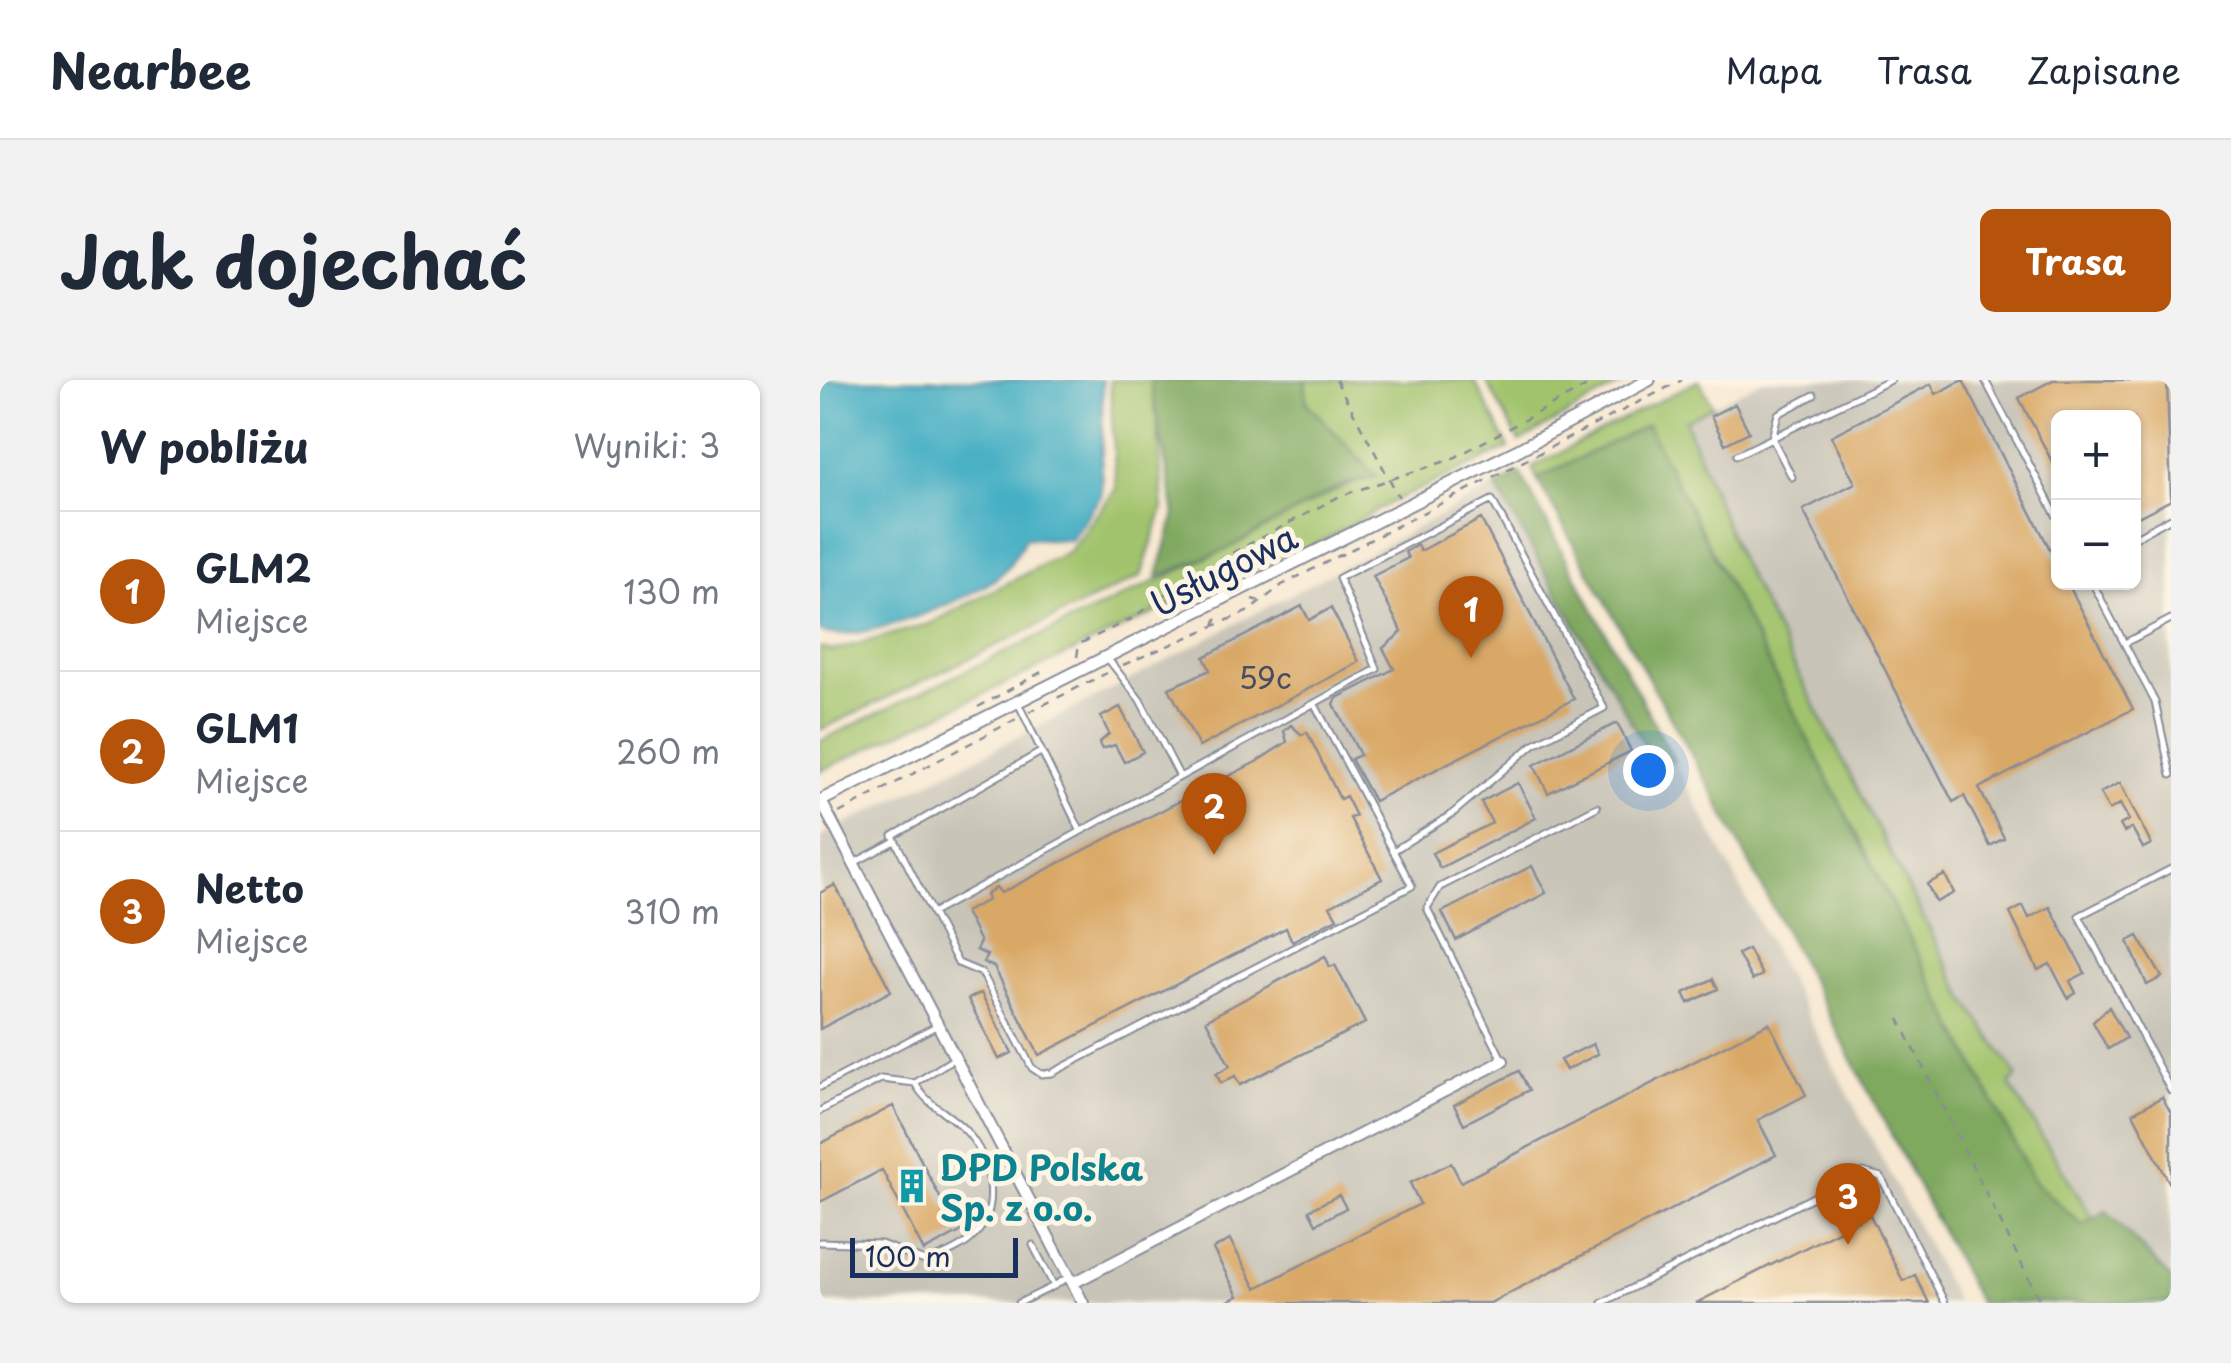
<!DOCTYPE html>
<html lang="pl">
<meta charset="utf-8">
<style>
body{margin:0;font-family:"Playpen Sans",sans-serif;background:#f2f2f3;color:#1f2937}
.controls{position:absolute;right:30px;top:30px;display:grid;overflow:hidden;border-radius:15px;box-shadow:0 2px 8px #0004}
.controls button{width:90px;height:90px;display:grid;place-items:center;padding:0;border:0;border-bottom:2px solid #e0e1e3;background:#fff;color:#1f2937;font:50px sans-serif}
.scale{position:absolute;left:30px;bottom:25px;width:168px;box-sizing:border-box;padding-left:10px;border:5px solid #1b2f5e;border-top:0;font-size:28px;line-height:35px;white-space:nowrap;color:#1b2f5e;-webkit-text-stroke:8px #fcf5e5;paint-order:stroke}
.you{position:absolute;left:828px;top:390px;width:35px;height:35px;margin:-25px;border:8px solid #fff;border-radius:50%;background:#1a73e8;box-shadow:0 0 0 15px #1a73e833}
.badge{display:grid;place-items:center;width:65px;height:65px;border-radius:50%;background:#b45309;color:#fff;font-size:32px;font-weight:700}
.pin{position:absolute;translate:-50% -82px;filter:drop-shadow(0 2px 5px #0008)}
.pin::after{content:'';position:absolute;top:52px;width:35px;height:30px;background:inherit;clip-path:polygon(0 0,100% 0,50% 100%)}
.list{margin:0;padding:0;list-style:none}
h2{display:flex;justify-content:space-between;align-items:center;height:130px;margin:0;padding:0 40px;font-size:42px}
h2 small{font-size:32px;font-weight:400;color:#747a83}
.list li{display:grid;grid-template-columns:65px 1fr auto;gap:30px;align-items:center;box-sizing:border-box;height:160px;padding:0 40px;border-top:2px solid #e0e1e3}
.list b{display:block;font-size:38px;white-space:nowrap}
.list p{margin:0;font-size:32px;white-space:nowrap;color:#747a83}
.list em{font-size:32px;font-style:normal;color:#747a83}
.map{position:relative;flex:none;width:1351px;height:923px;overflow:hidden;border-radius:15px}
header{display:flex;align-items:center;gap:60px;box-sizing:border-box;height:140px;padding:0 50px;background:#fff;border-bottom:2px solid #e0e1e3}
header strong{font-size:48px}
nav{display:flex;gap:55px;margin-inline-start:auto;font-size:35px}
.intro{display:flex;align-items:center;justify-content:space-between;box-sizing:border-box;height:240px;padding:0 60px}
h1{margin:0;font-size:70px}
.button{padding:25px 45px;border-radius:15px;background:#b45309;color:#fff;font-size:35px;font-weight:700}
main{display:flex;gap:60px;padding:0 60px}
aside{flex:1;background:#fff;border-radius:15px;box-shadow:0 2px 8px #0004}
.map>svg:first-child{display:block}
</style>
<header>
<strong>Nearbee</strong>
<nav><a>Mapa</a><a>Trasa</a><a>Zapisane</a></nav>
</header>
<div class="intro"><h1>Jak dojechać</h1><a class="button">Trasa</a></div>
<main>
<aside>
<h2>W pobliżu<small>Wyniki: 3</small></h2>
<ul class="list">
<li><span class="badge">1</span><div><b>GLM2</b><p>Miejsce</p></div><em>130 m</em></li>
<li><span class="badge">2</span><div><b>GLM1</b><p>Miejsce</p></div><em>260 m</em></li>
<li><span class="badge">3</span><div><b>Netto</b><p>Miejsce</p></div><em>310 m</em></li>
</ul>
</aside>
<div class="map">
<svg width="1351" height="923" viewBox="0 0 1351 923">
<rect width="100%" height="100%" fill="#fcf5e5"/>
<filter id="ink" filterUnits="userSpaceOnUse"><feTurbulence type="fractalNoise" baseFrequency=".01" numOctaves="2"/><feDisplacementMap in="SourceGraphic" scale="20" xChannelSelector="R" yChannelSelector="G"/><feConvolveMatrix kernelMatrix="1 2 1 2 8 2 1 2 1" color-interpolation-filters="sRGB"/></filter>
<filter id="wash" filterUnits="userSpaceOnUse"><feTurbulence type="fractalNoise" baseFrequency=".0048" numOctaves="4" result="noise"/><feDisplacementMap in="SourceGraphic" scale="40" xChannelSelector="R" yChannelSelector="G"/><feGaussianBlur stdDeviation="2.25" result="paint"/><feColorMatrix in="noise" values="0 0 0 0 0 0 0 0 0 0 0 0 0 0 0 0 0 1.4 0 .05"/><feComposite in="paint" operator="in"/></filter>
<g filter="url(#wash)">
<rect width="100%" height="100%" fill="#f7e8d1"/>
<path fill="#c8c4b8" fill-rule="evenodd" d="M943,0H1351V899L1287,831L1273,839L1189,703L1196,696L1144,617L920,180L865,40ZM1238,38H1314V202H1238Z
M676,106L838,389L854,380L1137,923H0V457L281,315Z"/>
<path fill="#a1c36c" stroke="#5e7965" stroke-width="2.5" d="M290,0H335L343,128L321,196L0,350V267L12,271L109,244L249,171L296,109Z
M485,0H654L689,68L572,122L478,175L392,206L0,391V361C135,296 269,232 405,169C456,146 500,112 555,96L487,23Z
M666,0H728L731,5L742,0H808L699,62Z
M879,0L893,26L865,41L920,180L1144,617L1197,696L1189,704L1273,839L1262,845L1214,802L827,45L717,99L712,87Z"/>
<path fill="#80a960" stroke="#4e6c5f" stroke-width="2.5" d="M330,0H485L487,23L556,96L523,105L407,169L337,197L355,134Z
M827,45L1214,802L1262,845L1286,831L1351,899V923H1159L895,417L717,99Z
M700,93L854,380L839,390L676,106Z"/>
<path fill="#45afc4" stroke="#306f91" stroke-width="2.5" d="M0,0H283L281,116L250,160L205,158C201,168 189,187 180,195C152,220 32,267 0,251Z"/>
<g id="blocks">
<path fill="#d9a866" d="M1143,0L1238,185V202H1247L1313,329L1159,408L1184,458L1170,466L1144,416L1133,422L983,130L1035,103L1011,56L1111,4L1116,14Z
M1233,0H1347L1351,120L1314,139V38H1238V93L1199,18Z
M915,24L929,52L905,64L891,36Z
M661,139L754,319L554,421L531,379L540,375L514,324L517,318L574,289L563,268L582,252L553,196L588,178L585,172L597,165L600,171Z
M482,226L489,240L511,228L539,282L379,367L349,308L390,290L384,277Z
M300,327L323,372L304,382L295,365L282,369L279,363L289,354L281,337Z
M797,343L811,371L728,413L714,385Z
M471,345L482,355L487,352L520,419L526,416L536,436L530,438L562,499L510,526L517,538L472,561L466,548L219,675L174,587L163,582L167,575L156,570L160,562L145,532L168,520L166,515L176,507L181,513L436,382L467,362L464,351Z
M698,403L716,438L620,488L612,473L672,443L661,422Z
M1300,403L1331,464L1323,468L1312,448L1304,452L1300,445L1309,440L1300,424L1289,430L1280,413Z
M712,486L726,513L636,560L622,532Z
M1125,495L1134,513L1116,522L1107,504Z
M15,505L71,611L0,649V513Z
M1203,526L1209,538L1230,527L1265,593L1250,601L1256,613L1248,618L1230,584L1218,590L1190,533Z
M1318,556L1342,597L1327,605L1308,561Z
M928,569L942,595L932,600L918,574Z
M505,576L510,587L515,585L545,643L420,705L415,696L401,703L396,694L410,686L386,640Z
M893,599L898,609L869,623L864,613Z
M161,613L192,673L179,679L148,619Z
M1289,627L1306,658L1288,669L1273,642Z
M949,643L986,715L938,740L956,775L670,923H404L418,916L393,869L410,860L436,908L600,824L590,803L631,783L641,802Z
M773,664L778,674L746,690L740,680Z
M699,691L709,710L644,744L634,725Z
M1342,717L1351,733V806L1313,733Z
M73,726L124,825L130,823L144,850L104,871L62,790L0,822V764Z
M519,815L526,828L496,844L489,830Z
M1050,835L1083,901L1095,895L1109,923H876Z"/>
</g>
</g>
<g filter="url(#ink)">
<use href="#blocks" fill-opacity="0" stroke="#898c98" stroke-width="2.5"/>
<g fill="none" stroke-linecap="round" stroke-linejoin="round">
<g stroke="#898c98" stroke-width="9">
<path id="service" d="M1165,0L1238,139
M917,75L952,58L958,34L994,15
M972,97L952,58L1071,0
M1314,158L1351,138
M1272,202L1335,322L1351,395
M1305,263L1351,239
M288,279L320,320L359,395
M198,323L260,450
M495,325L592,506L232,693L221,694L212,688L162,593L138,583L112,533L557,289L519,198L672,120L784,328L714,364L632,434L573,471
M34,483L75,461
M1351,489L1259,536L1351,711
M112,533L73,456L219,373
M683,681L607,528L620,507L777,427
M0,707L116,646
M0,731L61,699L95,703L133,679
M0,862L61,864L107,882C122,876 143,868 154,856C183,827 170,776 145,750C128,732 107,726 95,703
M213,865L234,906L247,898
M199,923L234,906
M782,923L1043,792L1061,797L1125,923"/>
</g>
<g stroke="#898c98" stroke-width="14">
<path id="minor" d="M1,421L263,923
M253,903L683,681"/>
</g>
<g stroke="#898c98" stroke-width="15">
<path id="tertiary" d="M0,421L696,71L829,0"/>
</g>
<path stroke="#898c98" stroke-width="2.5" stroke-dasharray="8 8" stroke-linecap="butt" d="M516,0L579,117
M432,219L439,221
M394,246L397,237
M257,277L259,264L311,239L380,190L520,116L632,79L778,0
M303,285L429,231L462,205L862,0
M158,327L225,290
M209,332L287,293
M19,433L198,338
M1079,639L1221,923"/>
<use href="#service" stroke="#fff" stroke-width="5"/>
<use href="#minor" stroke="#fff" stroke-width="10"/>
<use href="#tertiary" stroke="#fff" stroke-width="11"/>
</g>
</g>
<defs>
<g id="building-bare" transform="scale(2.7)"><path d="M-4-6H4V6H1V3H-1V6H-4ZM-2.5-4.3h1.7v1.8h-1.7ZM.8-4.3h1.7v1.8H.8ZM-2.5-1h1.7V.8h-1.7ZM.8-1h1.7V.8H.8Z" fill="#0f9aa8" stroke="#fcf5e5" stroke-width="2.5" paint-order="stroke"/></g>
</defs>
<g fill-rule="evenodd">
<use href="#building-bare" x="92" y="806"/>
</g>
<g text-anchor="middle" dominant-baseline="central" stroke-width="10" stroke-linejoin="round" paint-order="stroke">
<g font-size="30" fill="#4a4d60">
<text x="445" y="296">59c</text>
</g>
<g font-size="35" fill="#1b2f5e" stroke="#fcf5e5">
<text transform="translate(403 189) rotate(-27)">Usługowa</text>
</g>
<g font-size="35" font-weight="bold" fill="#0d838f" stroke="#fcf5e5" text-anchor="start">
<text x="120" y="786">DPD Polska<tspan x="120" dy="40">Sp. z o.o.</tspan></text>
</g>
</g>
</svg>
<div class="controls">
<button>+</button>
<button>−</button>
</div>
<div class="scale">100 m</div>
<div class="you"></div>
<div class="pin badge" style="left:651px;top:278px">1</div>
<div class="pin badge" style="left:394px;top:475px">2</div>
<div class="pin badge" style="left:1028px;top:865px">3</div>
</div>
</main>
